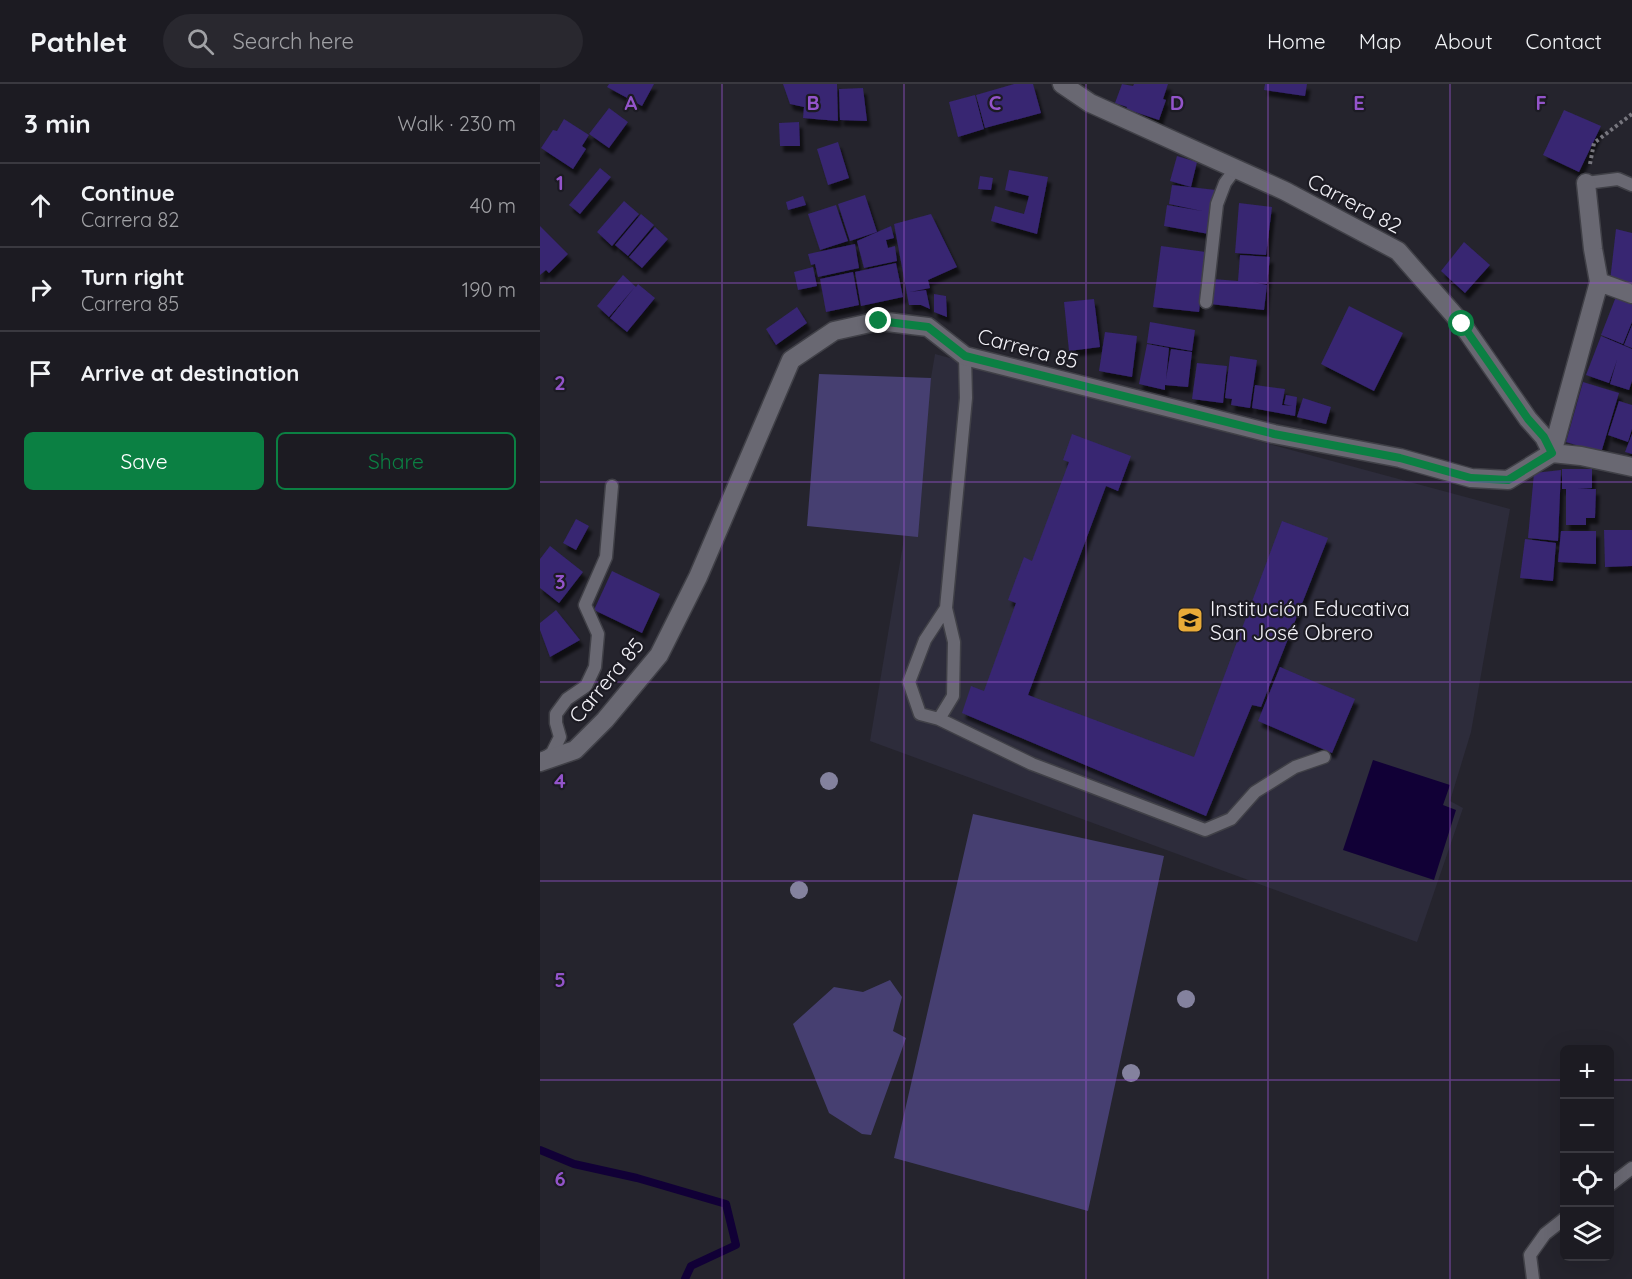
<!DOCTYPE html>
<meta charset="utf-8">
<style>
body{margin:0;font-family:Quicksand,sans-serif;background:#29282f;color:#f1f3f6}
.controls{position:absolute;right:18px;bottom:18px;display:grid;overflow:hidden;border-radius:9px;box-shadow:0 6px 24px #0002}
.controls button{width:54px;height:54px;display:grid;place-items:center;padding:0;border:0;border-bottom:2px solid #3a3940;background:#1c1b22;color:#f1f3f6;font:30px sans-serif}
.stop{position:absolute;width:18px;height:18px;margin:-14px;border:4px solid #0b8043;border-radius:50%;background:#fff}
.stop.end{background:#0b8043;border-color:#fff;box-shadow:0 2px 6px #0008}
.list{margin:0;padding:0;list-style:none}
h2{display:flex;justify-content:space-between;align-items:center;height:78px;margin:0;padding:0 24px;font-size:26px}
h2 small{font-size:20px;font-weight:400;color:#a0a1a5}
.list li{display:grid;grid-template-columns:39px 1fr auto;gap:18px;align-items:center;box-sizing:border-box;height:84px;padding:0 24px;border-top:2px solid #3a3940}
.list b{display:block;font-size:22px;white-space:nowrap}
.list p{margin:0;font-size:20px;white-space:nowrap;color:#a0a1a5}
.list em{font-size:20px;font-style:normal;color:#a0a1a5}
.actions{display:flex;gap:12px;padding:18px 24px}
.actions a{flex:1;padding:14px 0;border:2px solid #0b8043;border-radius:9px;text-align:center;font-size:21px;color:#0b8043}
.actions .main{background:#0b8043;color:#fff}
.icon{flex:none;width:33px;height:33px;fill:none;stroke:currentColor;stroke-width:2;stroke-linecap:round;stroke-linejoin:round}
.map{position:relative;flex:none;width:1092px;height:1195px;overflow:hidden}
header{display:flex;align-items:center;gap:36px;box-sizing:border-box;height:84px;padding:0 30px;background:#1c1b22;border-bottom:2px solid #3a3940}
header strong{font-size:28px}
nav{display:flex;gap:33px;margin-inline-start:auto;font-size:21px}
.search{width:420px;height:54px;background:#29282f;display:flex;align-items:center;gap:15px;box-sizing:border-box;padding:0 21px;border-radius:33px;color:#a0a1a5;font-size:22px}
main{display:flex}
aside{flex:1;background:#1c1b22}
.map>svg:first-child{display:block}
</style>
<header>
<strong>Pathlet</strong>
<div class="search"><svg class="icon" aria-label="search" viewBox="0 0 24 24"><circle cx="10" cy="10" r="6"/><path d="M15 15l6 6"/></svg>Search here</div>
<nav><a>Home</a><a>Map</a><a>About</a><a>Contact</a></nav>
</header>
<main>
<aside>
<h2>3 min<small>Walk · 230 m</small></h2>
<ul class="list">
<li><svg class="icon" aria-label="ahead" viewBox="0 0 24 24"><path d="M12 20V5M6 11l6-6 6 6"/></svg><div><b>Continue</b><p>Carrera 82</p></div><em>40 m</em></li>
<li><svg class="icon" aria-label="right" viewBox="0 0 24 24"><path d="M7 20v-9h11M14 6l5 5-5 5"/></svg><div><b>Turn right</b><p>Carrera 85</p></div><em>190 m</em></li>
<li><svg class="icon" aria-label="arrive" viewBox="0 0 24 24"><path d="M6 21V4h12l-3 4 3 4H6"/></svg><div><b>Arrive at destination</b></div></li>
</ul>
<div class="actions"><a class="main">Save</a><a>Share</a></div>
</aside>
<div class="map">
<svg width="1092" height="1195" viewBox="0 0 1092 1195">
<defs>
<filter id="shadow"><feDropShadow dx="3.5" dy="6" stdDeviation="1.5" flood-color="#0009"/></filter>
</defs>
<rect width="100%" height="100%" fill="#25242d"/>
<path fill="#2d2c3b" d="M395,270L970,425L931,648L910,717L923,724L877,858L330,657Z"/>
<path fill="#463f71" d="M279,290L391,294L378,453L267,442Z
M433,730L624,772L548,1127L354,1074Z
M350,896L362,913L353,947L366,954L331,1051L322,1050L289,1029L253,940L294,903L323,908Z"/>
<path fill="#110036" d="M833,676L910,701L903,721L916,726L894,796L803,766Z"/>
<g fill="none" stroke-linecap="round" stroke-linejoin="round">
<path stroke="#110036" stroke-width="8" d="M0,1066L34,1080L97,1094L186,1120L196,1161L151,1182L145,1195"/>
</g>
<path fill="#372572" filter="url(#shadow)" d="M69,0H114L102,22L67,3Z
M243,0H297L298,37L263,34L264,23L250,20Z
M474,0H493L501,29L445,44L436,11Z
M582,0L593,2L594,0H628L623,15L626,16L619,36L586,25L587,23L575,19Z
M725,0H767L765,12L724,6Z
M323,4L327,37L300,36L299,5Z
M435,11L444,45L418,53L409,18Z
M69,24L88,38L69,64L49,50Z
M1024,26L1061,42L1039,88L1003,71Z
M24,35L49,51L42,62L46,65L33,85L1,64L13,46L17,47Z
M259,38L260,62H240L239,39Z
M298,58L309,94L288,101L277,65Z
M637,72L657,78L651,103L630,97Z
M60,84L71,93L40,130L29,121Z
M469,86L508,93L497,150L451,137L455,122L484,130L489,112L465,106Z
M440,92L453,94L451,106L438,105Z
M632,101L676,106L669,150L624,142L627,121L662,127L629,120Z
M325,111L337,148L310,157L298,120Z
M263,112L266,121L248,126L246,118Z
M84,117L99,130L72,162L57,148Z
M699,119L732,123L726,171L695,169Z
M296,121L308,157L280,166L268,130Z
M101,130L114,141L88,172L75,161Z
M391,130L417,183L388,196L390,204L370,208L386,206L390,225L381,221H369L354,140Z
M0,142L28,170L9,189L6,186L0,191Z
M351,142L354,154L346,156L348,164L355,162L357,177L324,184L317,157Z
M115,143L128,155L102,184L89,173Z
M1076,145L1092,149V204L1070,197Z
M924,158L950,181L925,209L901,187Z
M315,160L319,184L278,193L275,180L271,181L268,170Z
M621,162L666,168L659,228L613,223Z
M700,171L730,173L727,200L713,198L727,201L724,226L670,220L673,195L698,197Z
M356,179L363,213L321,222L315,188Z
M273,183L277,202L258,206L254,188Z
M313,188L319,221L286,228L280,195Z
M83,191L96,203L98,200L115,214L87,248L70,234L94,204L69,233L57,222Z
M394,210L406,212L407,233L394,228Z
M1077,210L1092,215V238L1083,260L1061,251Z
M554,215L560,263L529,267L524,218Z
M809,222L863,249L834,307L781,280Z
M257,223L267,239L236,261L226,245Z
M610,238L655,246L652,267L607,259Z
M1092,241V264L1084,261Z
M565,248L597,252L592,293L559,287Z
M1061,252L1092,265V297L1089,306L1070,300L1077,276L1069,299L1046,291Z
M607,260L629,264L626,295L631,265L652,268L648,303L625,301V306L599,300Z
M690,272L717,276L710,324L691,321L692,315L685,314Z
M657,279L687,282L683,319L652,315Z
M1043,298L1079,309L1061,369L1026,358Z
M715,301L745,305L742,321L752,322L744,320L746,311L757,313L755,332L712,324Z
M763,314L791,323L786,340L757,333Z
M1079,317L1092,321V345L1088,358L1068,351Z
M532,350L591,372L578,407L566,402L488,611L654,673L742,437L788,454L721,623L712,621L666,732L422,629L431,602L444,607L476,519L468,516L484,473L492,477L529,378L523,376Z
M1092,350V370L1085,368Z
M1022,385H1052V404L1038,405H1056L1055,434H1046V441H1026V405H1022Z
M1021,386L1018,457L988,454L994,389Z
M36,435L49,442L36,466L23,459Z
M1064,446H1092V482L1065,483Z
M1021,447H1056V480L1018,478Z
M985,455L1016,459L1013,497L980,494Z
M10,462L43,488L19,519L0,504V475Z
M72,487L120,510L102,549L54,526Z
M16,526L40,556L10,573L0,546V539Z
M740,583L815,615L792,669L718,637Z"/>
<g fill="none" stroke-linecap="round" stroke-linejoin="round">
<g stroke="#404047" stroke-width="15">
<path id="lane" d="M1046,99L1078,95L1092,101
M666,218L677,120L685,99L696,84
M406,524L385,556L369,598L380,630L399,635L413,612L414,558L406,524L426,314L425,272
M399,635L492,680L665,746L691,735L715,708L755,683L784,673
M3,675L12,669L20,653L16,639V630L27,615L46,602L55,583L58,550L45,521L66,473L72,402
M1070,1101L1092,1084
M993,1195L990,1171L1005,1150L1024,1135"/>
</g>
<g stroke="#404047" stroke-width="21">
<path id="street" d="M522,0L550,19L745,107L858,167L922,240L988,335L1004,353L1012,369
M1059,198L1092,210
M1012,369L1059,198L1053,165L1046,99
M0,678L35,666L65,636L119,571L158,493L251,276L294,247L339,237L388,243L425,272L734,350L860,374L931,394L968,396L1012,369L1041,372L1092,383"/>
</g>
<path stroke="#77767e" stroke-width="4" stroke-dasharray="3 3" stroke-linecap="butt" d="M1050,80L1054,59L1092,30"/>
<use href="#lane" stroke="#696872" stroke-width="12"/>
<use href="#street" stroke="#696872" stroke-width="18"/>
</g>
<g fill="#84829e">
<circle cx="289" cy="697" r="9"/>
<circle cx="259" cy="806" r="9"/>
<circle cx="646" cy="915" r="9"/>
<circle cx="591" cy="989" r="9"/>
</g>
<g fill="none" stroke-linecap="round" stroke-linejoin="round">
<path stroke="#0b8043" stroke-width="8" d="M339,237L388,243L425,272L734,350L860,374L931,394L968,396L1012,369L1004,353L988,335L922,240"/>
</g>
<path fill="none" stroke="#9354ca" stroke-width="1.5" stroke-opacity="0.55" d="M182,0V1195M364,0V1195M546,0V1195M728,0V1195M910,0V1195M0,199H1092M0,398H1092M0,598H1092M0,797H1092M0,996H1024M1070,996H1092"/>
<defs>
<g id="school-square" transform="scale(1.35)"><rect x="-9" y="-9" width="18" height="18" rx="4" fill="#e9ab38" stroke="#1c1b23"/><path d="M0-5L7-2L0 1L-7-2ZM-4 1L0 2.5L4 1V4Q0 6-4 4Z" fill="#111"/></g>
</defs>
<g fill-rule="evenodd">
<use href="#school-square" x="650" y="536"/>
</g>
<g text-anchor="middle" dominant-baseline="central" stroke-width="4.5" stroke-linejoin="round" paint-order="stroke">
<g font-size="21" fill="#f3f2f8" stroke="#1c1b23">
<text transform="translate(815 119) rotate(28)">Carrera 82</text>
<text transform="translate(488 264) rotate(15)">Carrera 85</text>
<text transform="translate(66 596) rotate(-50)">Carrera 85</text>
</g>
<g font-size="21" fill="#f3f2f8" stroke="#1c1b23" text-anchor="start">
<text x="670" y="524">Institución Educativa<tspan x="670" dy="24">San José Obrero</tspan></text>
</g>
</g>
<g font-size="20" text-anchor="middle" font-weight="bold" fill="#9354ca" stroke="#1c1b23" stroke-width="4.5" stroke-linejoin="round" paint-order="stroke">
<text x="91" y="26">A</text>
<text x="273" y="26">B</text>
<text x="455" y="26">C</text>
<text x="637" y="26">D</text>
<text x="819" y="26">E</text>
<text x="1001" y="26">F</text>
<text x="20" y="106">1</text>
<text x="20" y="306">2</text>
<text x="20" y="505">3</text>
<text x="20" y="704">4</text>
<text x="20" y="903">5</text>
<text x="20" y="1102">6</text>
</g>
</svg>
<div class="controls">
<button>+</button>
<button>−</button>
<button><svg class="icon" aria-label="locate" viewBox="0 0 24 24"><circle cx="12" cy="12" r="6"/><path d="M12 2v4M12 18v4M2 12h4M18 12h4"/></svg></button>
<button><svg class="icon" aria-label="layers" viewBox="0 0 24 24"><path d="M12 4l9 5-9 5-9-5zM3 14l9 5 9-5"/></svg></button>
</div>
<div class="stop" style="left:922px;top:240px"></div>
<div class="stop end" style="left:339px;top:237px"></div>
</div>
</main>
